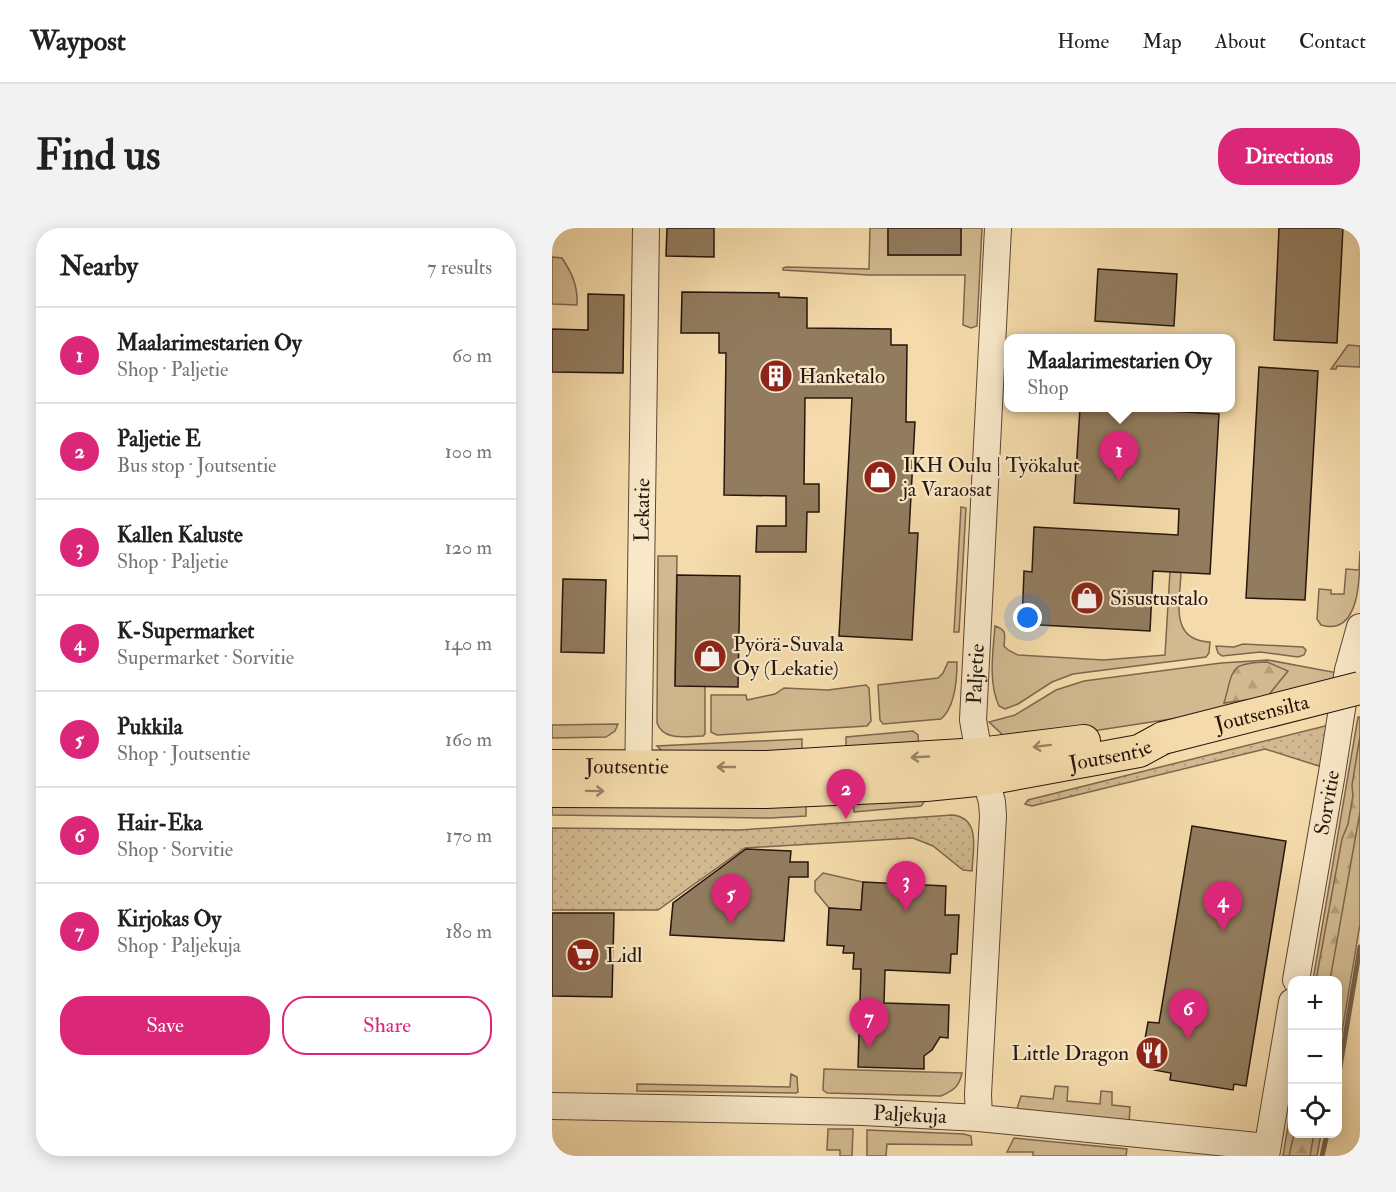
<!DOCTYPE html>
<meta charset="utf-8">
<style>
body{margin:0;font-family:"IM FELL Double Pica",serif;background:#f2f2f2;color:#202124}
.controls{position:absolute;right:18px;bottom:18px;display:grid;overflow:hidden;border-radius:12px;box-shadow:0 3px 15px #0003}
.controls button{width:54px;height:54px;display:grid;place-items:center;padding:0;border:0;border-bottom:2px solid #e0e0e0;background:#fff;color:#202124;font:30px sans-serif}
.you{position:absolute;left:476px;top:390px;width:21px;height:21px;margin:-15px;border:4px solid #fff;border-radius:50%;background:#1a73e8;box-shadow:0 0 0 9px #1a73e833}
.badge{display:grid;place-items:center;width:39px;height:39px;border-radius:50%;background:#db2777;color:#fff;font-size:20px;font-weight:700}
.pin{position:absolute;translate:-50% -50px;filter:drop-shadow(0 2px 3px #0008)}
.pin::after{content:'';position:absolute;top:32px;width:21px;height:18px;background:inherit;clip-path:polygon(0 0,100% 0,50% 100%)}
.popup{position:absolute;left:452px;top:106px;width:231px;height:78px;box-sizing:border-box;display:grid;place-content:center;border-radius:12px;background:#fff;filter:drop-shadow(0 2px 4px #0005);font-size:20px;white-space:nowrap;color:#757577}
.popup b{font-size:22px;color:#202124}
.popup::after{content:'';position:absolute;left:50%;top:100%;margin-left:-12px;border:12px solid transparent;border-top-color:#fff}
.list{margin:0;padding:0;list-style:none}
h2{display:flex;justify-content:space-between;align-items:center;height:78px;margin:0;padding:0 24px;font-size:26px}
h2 small{font-size:20px;font-weight:400;color:#757577}
.list li{display:grid;grid-template-columns:39px 1fr auto;gap:18px;align-items:center;box-sizing:border-box;height:96px;padding:0 24px;border-top:2px solid #e0e0e0}
.list b{display:block;font-size:22px;white-space:nowrap}
.list p{margin:0;font-size:20px;white-space:nowrap;color:#757577}
.list em{font-size:20px;font-style:normal;color:#757577}
.actions{display:flex;gap:12px;padding:18px 24px}
.actions a{flex:1;padding:14px 0;border:2px solid #db2777;border-radius:24px;text-align:center;font-size:21px;color:#db2777}
.actions .main{background:#db2777;color:#fff}
.icon{flex:none;width:33px;height:33px;fill:none;stroke:currentColor;stroke-width:2;stroke-linecap:round;stroke-linejoin:round}
.map{position:relative;flex:none;width:808px;height:928px;overflow:hidden;border-radius:24px}
header{display:flex;align-items:center;gap:36px;box-sizing:border-box;height:84px;padding:0 30px;background:#fff;border-bottom:2px solid #e0e0e0}
header strong{font-size:28px}
nav{display:flex;gap:33px;margin-inline-start:auto;font-size:21px}
.intro{display:flex;align-items:center;justify-content:space-between;box-sizing:border-box;height:144px;padding:0 36px}
h1{margin:0;font-size:42px}
.button{padding:15px 27px;border-radius:24px;background:#db2777;color:#fff;font-size:21px;font-weight:700}
main{display:flex;gap:36px;padding:0 36px}
aside{flex:1;background:#fff;border-radius:24px;box-shadow:0 3px 15px #0003}
.map>svg:first-child{display:block}
</style>
<header>
<strong>Waypost</strong>
<nav><a>Home</a><a>Map</a><a>About</a><a>Contact</a></nav>
</header>
<div class="intro"><h1>Find us</h1><a class="button">Directions</a></div>
<main>
<aside>
<h2>Nearby<small>7 results</small></h2>
<ul class="list">
<li><span class="badge">1</span><div><b>Maalarimestarien Oy</b><p>Shop · Paljetie</p></div><em>60 m</em></li>
<li><span class="badge">2</span><div><b>Paljetie E</b><p>Bus stop · Joutsentie</p></div><em>100 m</em></li>
<li><span class="badge">3</span><div><b>Kallen Kaluste</b><p>Shop · Paljetie</p></div><em>120 m</em></li>
<li><span class="badge">4</span><div><b>K-Supermarket</b><p>Supermarket · Sorvitie</p></div><em>140 m</em></li>
<li><span class="badge">5</span><div><b>Pukkila</b><p>Shop · Joutsentie</p></div><em>160 m</em></li>
<li><span class="badge">6</span><div><b>Hair-Eka</b><p>Shop · Sorvitie</p></div><em>170 m</em></li>
<li><span class="badge">7</span><div><b>Kirjokas Oy</b><p>Shop · Paljekuja</p></div><em>180 m</em></li>
</ul>
<div class="actions"><a class="main">Save</a><a>Share</a></div>
</aside>
<div class="map">
<svg width="808" height="928" viewBox="0 0 808 928">
<defs>
<pattern id="forest-firs" width="22" height="20" patternUnits="userSpaceOnUse" patternTransform="scale(1.5)"><rect width="22" height="20" fill="#d2b990"/><path d="M5 1l3.5 6h-7zM16 11l3.5 6h-7z" fill="#b49e7b"/></pattern>
<pattern id="park-dots" width="8" height="8" patternUnits="userSpaceOnUse" patternTransform="scale(1.5)"><rect width="8" height="8" fill="#d2b990"/><path d="M2 2h.1M6 6h.1" fill="none" stroke="#b49e7b" stroke-width="1.8" stroke-linecap="round"/></pattern>
</defs>
<rect width="100%" height="100%" fill="#f5dbab"/>
<filter id="stains"><feTurbulence type="fractalNoise" baseFrequency=".00333" numOctaves="4"/><feColorMatrix values="0 0 0 0 .2 0 0 0 0 .09 0 0 0 0 .02 0 0 0 .5 -.17"/></filter>
<radialGradient id="worn" r=".72"><stop offset=".6" stop-color="#630" stop-opacity="0"/><stop offset="1" stop-color="#630" stop-opacity=".3"/></radialGradient>
<path fill="#d2b990" stroke="#7c674e" stroke-width="1.5" d="M318,0H336V27H408L409,0H430L425,98L419,100L411,97L413,47H317L231,42V40L234,39L317,41Z
M0,29L10,30C20,45 26,58 25,77L0,76Z
M796,117L808,118V139L785,138L784,141H779Z
M409,279L414,280L407,404H402Z
M808,323C808,349 808,409 769,397L765,391L767,361L779,362V366H792L794,341L807,342Z
M106,328H125L123,457L153,458V506L151,508C135,508 112,514 105,495Z
M618,343L629,344C628,374 617,412 658,414L657,425L654,429L521,446L500,454L466,476L453,481L447,478C436,454 441,424 443,398C455,402 453,406 452,418L456,422L466,427L552,432L613,427Z
M691,416L751,419L754,422L752,427L746,429L708,424L670,428L666,425L664,418L682,419Z
M716,432L786,445L785,453L645,487L469,514L452,508L437,494L463,487L504,462L532,453L669,435Z
M396,434H405C405,451 403,479 389,491L331,496L328,492L326,457L386,450L391,445Z
M314,457L317,460L319,493L315,498L165,507L159,504V467H194L195,472L223,466L232,460L276,462Z
M806,489H808V696L786,828V752H761Z
M66,496L63,503L54,509L0,510V497Z
M361,503L366,507L367,522L294,519V509Z
M250,511V521L213,531L112,525L105,518Z
M371,564L372,574L369,578L302,584L301,575Z
M0,570L254,577V588L218,590L0,587Z
M271,645L311,654L309,682L277,680L263,663V653Z
M272,841L410,845C407,859 402,862 389,868L275,865L271,862Z
M239,846L245,849L246,864L244,865L85,863V856L238,859Z
M503,858L516,859L515,873L548,876L549,863L560,864V877L578,879L577,895L464,884L469,868L501,871Z
M740,874V906H769L765,928H731Z
M276,901H301L300,928H288V922H275Z
M315,902L412,906L419,908L420,917L335,916L334,928H315Z
M462,910L575,921L574,928H481V924H455Z"/>
<path fill="url(#forest-firs)" stroke="#7c674e" stroke-width="1.5" d="M715,434L736,443L715,469L672,475C682,441 676,435 715,434Z
M808,508V584L778,752H764L790,611L796,596L801,568L800,557Z
M742,906H762L758,928H737Z"/>
<path fill="url(#park-dots)" stroke="#7c674e" stroke-width="1.5" d="M777,497L770,539L713,521L480,578L473,576L476,572Z
M400,587C429,589 421,622 420,643L411,642L381,618L361,610L193,620L106,682H0V600L188,602Z"/>
<g fill="none" stroke-linecap="round" stroke-linejoin="round">
<path stroke="#78644b" stroke-width="5" d="M786,851L808,719
M770,928L775,906"/>
</g>
<path fill="#927c5f" stroke="#26150d" stroke-width="1.5" d="M115,0H162V29L114,28Z
M336,0H409V27H336Z
M727,0H791L785,115L722,112Z
M546,41L625,46L622,98L543,93Z
M130,64L227,65V69L255,70V100L339,101V117H355L354,194H363L357,305H366L360,412L287,408L300,170H253L252,256H267V284H255L254,324H204L205,298H234V268L172,267L174,125H167V105H129Z
M36,66L72,67L71,145L0,144V101L36,102Z
M707,139L766,143L753,372L694,370Z
M528,180H615V183L667,186L658,346L601,343L598,403L470,396L472,343L480,344L482,299L626,307L627,281L522,275Z
M125,347L188,348L186,459L123,458Z
M11,351L54,352L52,425L9,424Z
M640,598L734,613L694,858L682,856L681,862L618,852L619,845L602,842L604,830L590,828L596,794L607,795Z
M194,621L239,623L238,634H256V649H237L232,713L118,707L121,675Z
M311,654L394,658L393,687H407L405,726H399L398,745L333,742L332,775L397,777L396,810L388,809L380,822L372,828V841L306,839L309,741H301L302,725H291L292,718L275,717L277,680L309,682Z
M0,685H62L60,769L0,768Z"/>
<g fill="none" stroke-linecap="round" stroke-linejoin="round">
<g stroke="#5a4634" stroke-width="28">
<g id="minor">
<path id="s1" d="M86,558L94,0"/>
<path id="s2" d="M744,752L780,545L796,442L808,399"/>
<path id="s3" d="M0,878L311,884L427,890L715,919"/>
<path id="s4" d="M427,890L426,866L441,588L440,574L427,526L421,492L446,0"/>
<path d="M714,928L740,774"/>
</g>
</g>
<g stroke="#26150d" stroke-width="34">
<g id="major">
<path id="s5" d="M0,538L215,539L427,526L532,513"/>
<path id="s6" d="M0,563L214,564L374,557L434,551L587,523L611,510"/>
</g>
</g>
<use href="#minor" stroke="#f8e8c8" stroke-width="26"/>
<use href="#major" stroke="#f5dbab" stroke-width="32"/>
<g stroke="#26150d" stroke-width="34" stroke-linecap="butt">
<g id="major-bridge">
<path id="s7" d="M611,510L808,460"/>
</g>
</g>
<use href="#major-bridge" stroke="#f5dbab" stroke-width="32"/>
</g>
<defs><path id="oneway-shaft" d="M-6 0H5M1.5-3L5.5 0L1.5 3" fill="none" stroke-width="1.6" stroke-linecap="round" stroke-linejoin="round" transform="scale(1.5)"/></defs>
<g stroke="#988264">
<use href="#oneway-shaft" transform="translate(490 518) rotate(173)"/>
<use href="#oneway-shaft" transform="translate(368 529) rotate(177)"/>
<use href="#oneway-shaft" transform="translate(174 539) rotate(180)"/>
<use href="#oneway-shaft" transform="translate(43 563) rotate(1)"/>
</g>
<defs>
<g id="building-disc" transform="scale(1.725)"><circle r="9.5" fill="#8f2418" stroke="#f8e8c8"/><path d="M-4-6H4V6H1V3H-1V6H-4ZM-2.5-4.3h1.7v1.8h-1.7ZM.8-4.3h1.7v1.8H.8ZM-2.5-1h1.7V.8h-1.7ZM.8-1h1.7V.8H.8Z" fill="#fff"/></g>
<g id="shop-disc" transform="scale(1.725)"><circle r="9.5" fill="#8f2418" stroke="#f8e8c8"/><path d="M-5-2.5h2.3a2.7 3.5 0 0 1 5.4 0H5L5.5 6h-11ZM-1.5-2.5h3a1.5 2.3 0 0 0-3 0Z" fill="#fff"/></g>
<g id="supermarket-disc" transform="scale(1.725)"><circle r="9.5" fill="#8f2418" stroke="#f8e8c8"/><path d="M-6-5.5h2.5l.6 2H6L4.5 2H-2.5L-4.4-4H-6ZM-1.5 3.2a1.3 1.3 0 1 0 .1 0ZM3 3.2a1.3 1.3 0 1 0 .1 0Z" fill="#fff"/></g>
<g id="restaurant-disc" transform="scale(1.725)"><circle r="9.5" fill="#8f2418" stroke="#f8e8c8"/><path d="M-5-6h1v4h1v-4h1v4h1v-4h1v5L-1.5 .5V6h-2V.5L-5-1ZM5-6V6H3V1.5H1.5Q1.5-4 5-6Z" fill="#fff"/></g>
</defs>
<g fill-rule="evenodd">
<use href="#building-disc" x="224" y="148"/>
<use href="#shop-disc" x="328" y="249"/>
<use href="#shop-disc" x="535" y="370"/>
<use href="#shop-disc" x="158" y="428"/>
<use href="#supermarket-disc" x="31" y="727"/>
<use href="#restaurant-disc" x="600" y="825"/>
</g>
<g text-anchor="middle" dominant-baseline="central" stroke-width="4.5" stroke-linejoin="round" paint-order="stroke">
<g font-size="21" fill="#26150d" stroke="#f8e8c8" text-anchor="start">
<text x="247" y="148">Hanketalo</text>
<text x="351" y="237">IKH Oulu | Työkalut<tspan x="351" dy="24">ja Varaosat</tspan></text>
<text x="558" y="370">Sisustustalo</text>
<text x="181" y="416">Pyörä-Suvala<tspan x="181" dy="24">Oy (Lekatie)</tspan></text>
<text x="54" y="727">Lidl</text>
<text x="577" y="825" text-anchor="end">Little Dragon</text>
</g>
<g font-size="21" fill="#26150d" stroke="#f8e8c8">
<text stroke="none"><textPath href="#s1" startOffset="276">Lekatie</textPath></text>
<text stroke="none"><textPath href="#s4" startOffset="447">Paljetie</textPath></text>
<text stroke="none"><textPath href="#s7" startOffset="102">Joutsensilta</textPath></text>
<text stroke="none"><textPath href="#s6" startOffset="561">Joutsentie</textPath></text>
<text stroke="none"><textPath href="#s5" startOffset="75">Joutsentie</textPath></text>
<text stroke="none"><textPath href="#s2" startOffset="180">Sorvitie</textPath></text>
<text stroke="none"><textPath href="#s3" startOffset="358">Paljekuja</textPath></text>
</g>
</g>
<rect width="100%" height="100%" filter="url(#stains)"/>
<rect width="100%" height="100%" fill="url(#worn)"/>
</svg>
<div class="controls">
<button>+</button>
<button>−</button>
<button><svg class="icon" aria-label="locate" viewBox="0 0 24 24"><circle cx="12" cy="12" r="6"/><path d="M12 2v4M12 18v4M2 12h4M18 12h4"/></svg></button>
</div>
<div class="you"></div>
<div class="pin badge" style="left:567px;top:253px">1</div>
<div class="popup"><b>Maalarimestarien Oy</b>Shop</div>
<div class="pin badge" style="left:294px;top:591px">2</div>
<div class="pin badge" style="left:354px;top:683px">3</div>
<div class="pin badge" style="left:671px;top:703px">4</div>
<div class="pin badge" style="left:179px;top:696px">5</div>
<div class="pin badge" style="left:636px;top:811px">6</div>
<div class="pin badge" style="left:317px;top:820px">7</div>
</div>
</main>
